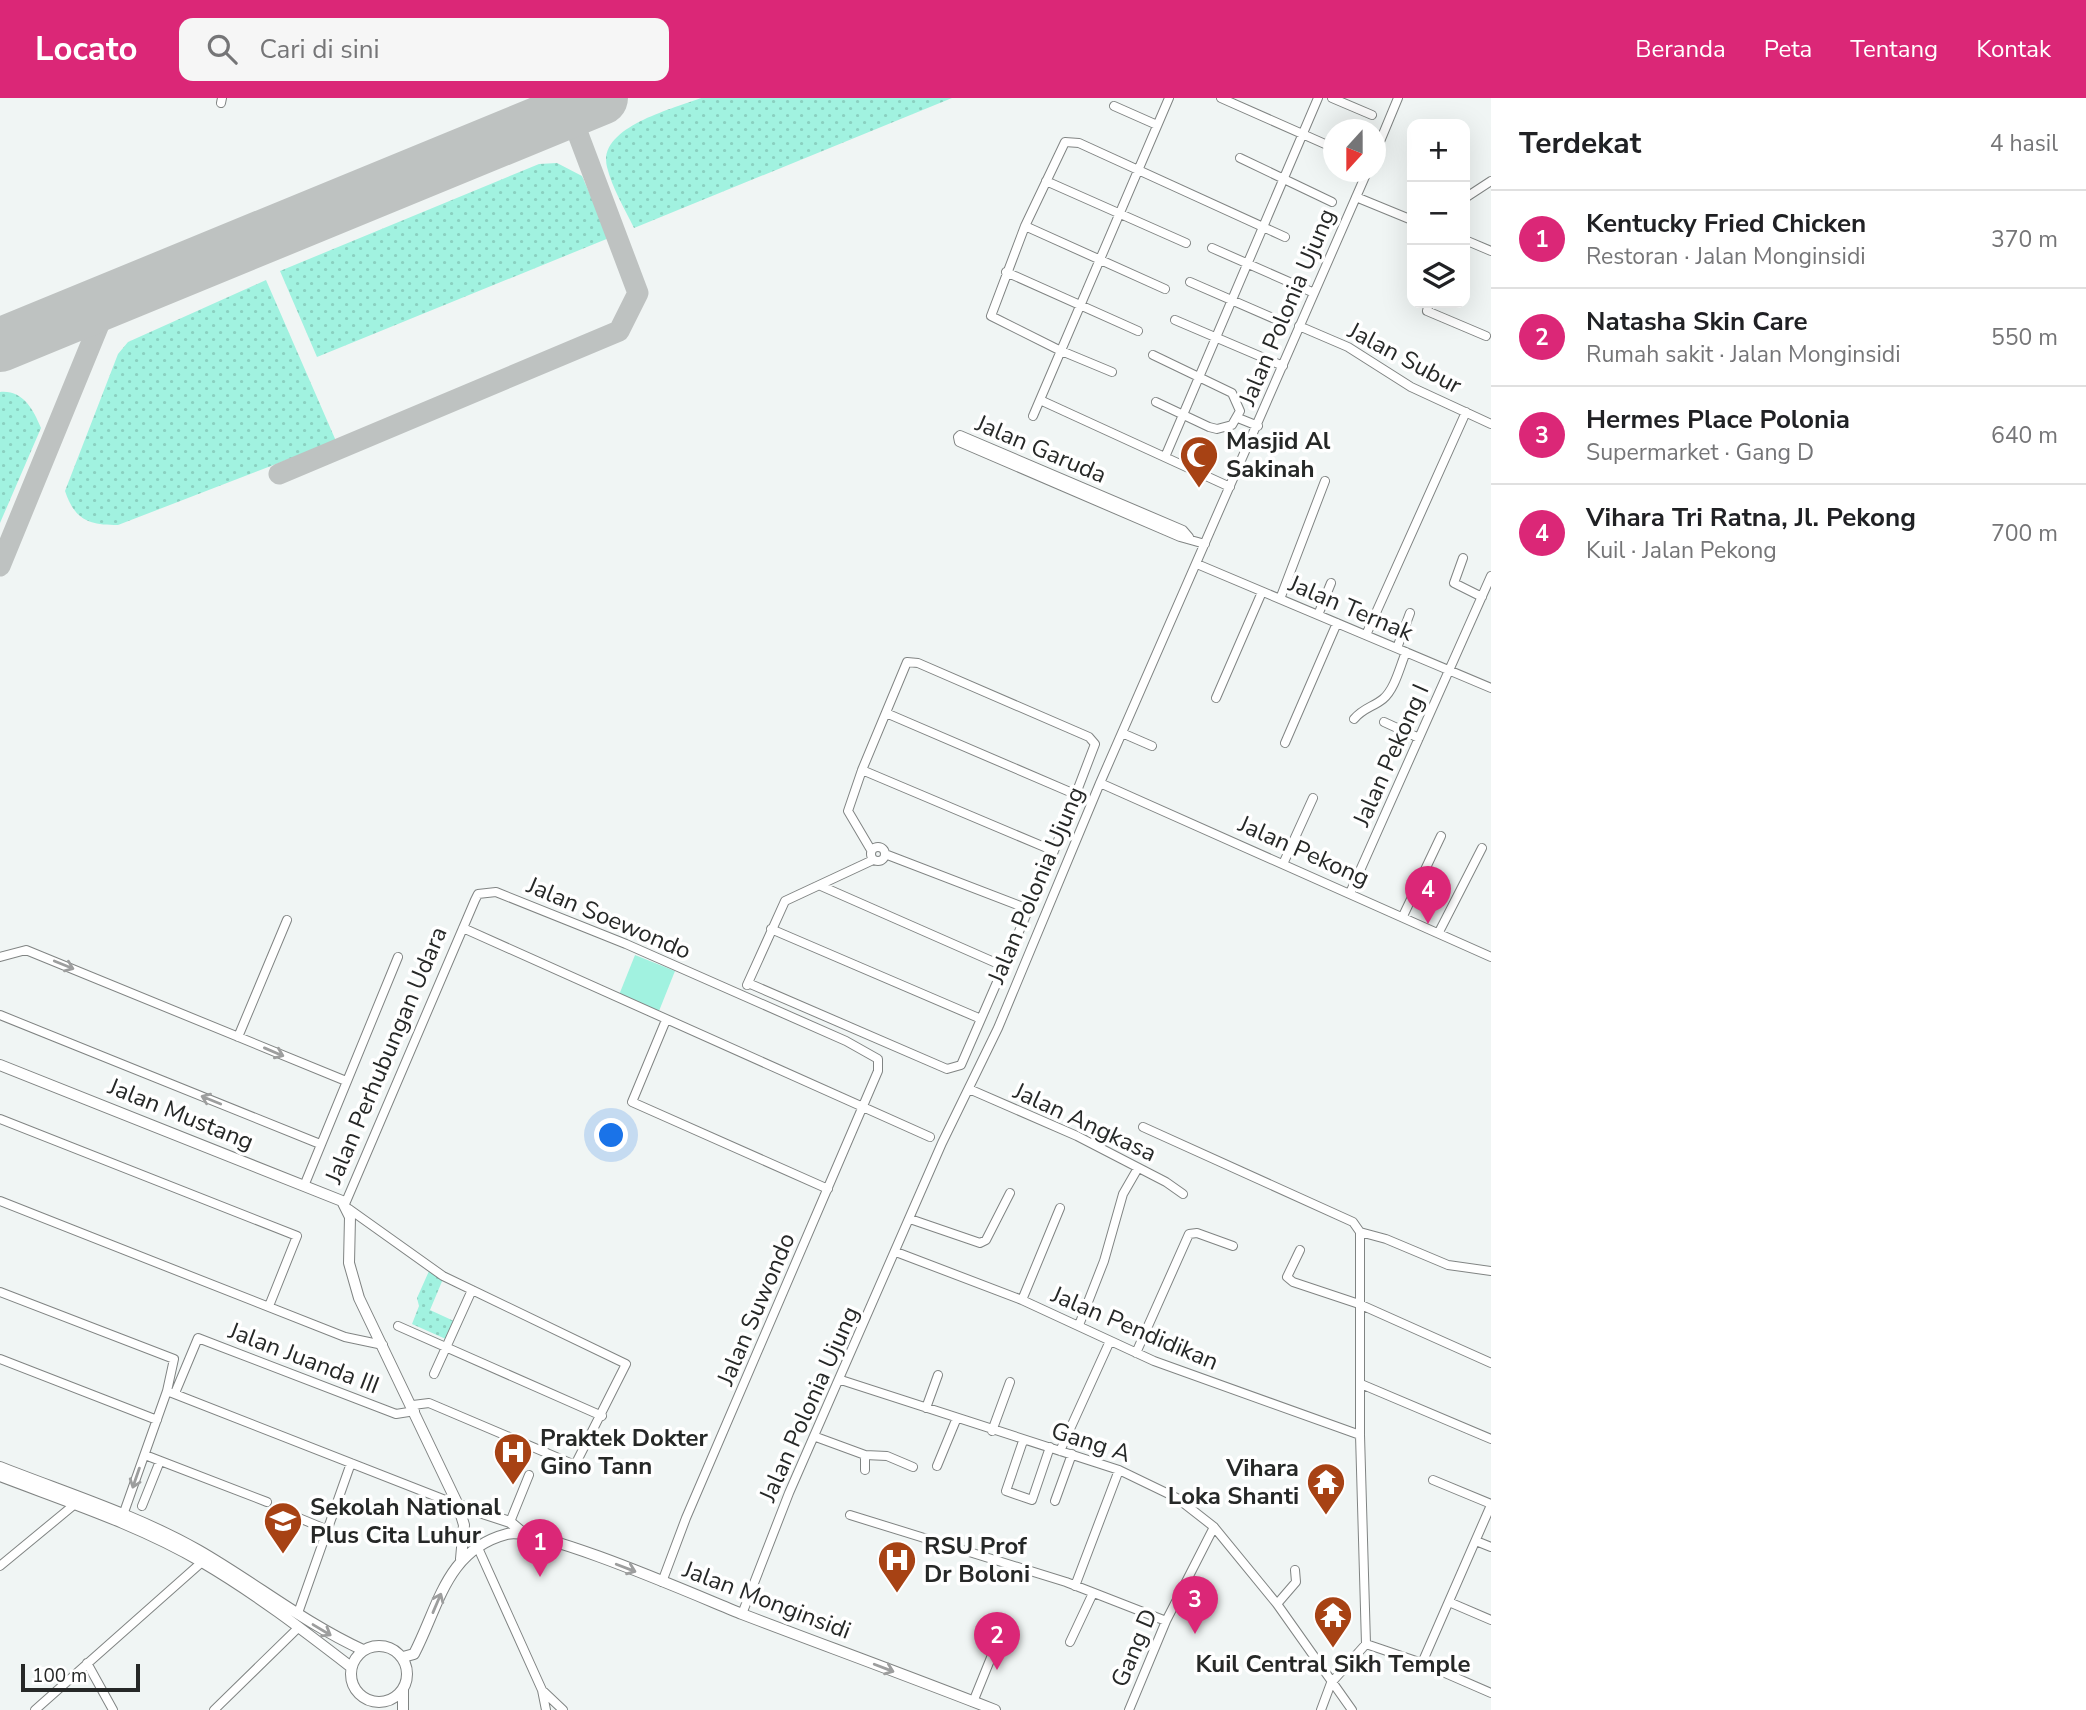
<!DOCTYPE html>
<html lang="id">
<meta charset="utf-8">
<style>
body{margin:0;font-family:"Nunito Sans",sans-serif;background:#f6f6f6;color:#202124}
.controls{position:absolute;right:21px;top:21px;display:grid;overflow:hidden;border-radius:14px;box-shadow:0 7px 28px #0002}
.controls button{width:63px;height:63px;display:grid;place-items:center;padding:0;border:0;border-bottom:2px solid #e0e0e0;background:#fff;color:#202124;font:35px sans-serif}
.compass{position:absolute;left:1323px;top:21px;width:63px;height:63px;border-radius:50%;background:#fff;box-shadow:0 7px 28px #0002;rotate:201deg}
.scale{position:absolute;left:21px;bottom:18px;width:119px;box-sizing:border-box;padding-left:7px;border:4px solid #262827;border-top:0;font-size:19px;line-height:24px;white-space:nowrap;color:#262827;-webkit-text-stroke:5px #fff;paint-order:stroke}
.you{position:absolute;left:612px;top:1038px;width:24px;height:24px;margin:-18px;border:5px solid #fff;border-radius:50%;background:#1a73e8;box-shadow:0 0 0 10px #1a73e833}
.badge{display:grid;place-items:center;width:46px;height:46px;border-radius:50%;background:#db2777;color:#fff;font-size:23px;font-weight:700}
.pin{position:absolute;translate:-50% -58px;filter:drop-shadow(0 2px 4px #0008)}
.pin::after{content:'';position:absolute;top:37px;width:24px;height:21px;background:inherit;clip-path:polygon(0 0,100% 0,50% 100%)}
.list{margin:0;padding:0;list-style:none}
h2{display:flex;justify-content:space-between;align-items:center;height:91px;margin:0;padding:0 28px;font-size:30px}
h2 small{font-size:23px;font-weight:400;color:#757577}
.list li{display:grid;grid-template-columns:46px 1fr auto;gap:21px;align-items:center;box-sizing:border-box;height:98px;padding:0 28px;border-top:2px solid #e0e0e0}
.list b{display:block;font-size:26px;white-space:nowrap}
.list p{margin:0;font-size:23px;white-space:nowrap;color:#757577}
.list em{font-size:23px;font-style:normal;color:#757577}
.icon{flex:none;width:38px;height:38px;fill:none;stroke:currentColor;stroke-width:2;stroke-linecap:round;stroke-linejoin:round}
.map{position:relative;flex:none;width:1491px;height:1612px;overflow:hidden}
header{display:flex;align-items:center;gap:42px;box-sizing:border-box;height:98px;padding:0 35px;background:#db2777;color:#fff}
header strong{font-size:33px}
nav{display:flex;gap:38px;margin-inline-start:auto;font-size:24px}
.search{width:490px;height:63px;background:#f6f6f6;display:flex;align-items:center;gap:18px;box-sizing:border-box;padding:0 24px;border-radius:14px;color:#757577;font-size:26px}
main{display:flex}
aside{flex:1;background:#fff}
.map>svg:first-child{display:block}
</style>
<header>
<strong>Locato</strong>
<div class="search"><svg class="icon" aria-label="search" viewBox="0 0 24 24"><circle cx="10" cy="10" r="6"/><path d="M15 15l6 6"/></svg>Cari di sini</div>
<nav><a>Beranda</a><a>Peta</a><a>Tentang</a><a>Kontak</a></nav>
</header>
<main>
<div class="map">
<svg width="1491" height="1612" viewBox="0 0 1491 1612">
<defs>
<pattern id="grass-dots" width="8" height="8" patternUnits="userSpaceOnUse" patternTransform="scale(1.75)"><rect width="8" height="8" fill="#a1f2e0"/><path d="M2 2h.1M6 6h.1" fill="none" stroke="#8ad0c0" stroke-width="1.8" stroke-linecap="round"/></pattern>
</defs>
<rect width="100%" height="100%" fill="#f0f5f4"/>
<path fill="url(#grass-dots)" d="M701,0H952L634,130C625,111 612,90 607,69C597,29 673,11 701,0Z
M557,65L582,78L609,140L317,259L280,173L539,66Z
M266,182L336,343L118,427C90,427 75,423 65,393L118,256L128,244Z
M0,294C23,292 33,311 41,330L0,425Z
M429,1173L443,1181L430,1212L456,1224L448,1242L412,1226L419,1208L417,1200Z"/>
<path fill="#a1f2e0" d="M635,857L675,873L659,913L619,897Z"/>
<g fill="none" stroke-linecap="round" stroke-linejoin="round">
<path stroke="#bec2c1" stroke-width="21" d="M279,376L619,233L638,195L578,36
M0,468L109,202"/>
<path stroke="#bec2c1" stroke-width="54" d="M0,247L601,0"/>
<g stroke="#808483" stroke-width="10">
<path id="minor" d="M1221,0L1334,50
M1332,0L1372,17
M221,5L222,0
M1114,8L1157,27
M1376,53L1398,0
M1240,60L1332,104
M1046,83L1186,145
M1356,99L1412,122
M1465,100L1491,83
M1025,128L1165,191
M1465,142L1491,153
M1212,150L1312,194
M1006,174L1138,233
M1190,184L1275,221
M1429,205L1427,213L1486,238
M1175,222L1283,268
M1299,228L1348,249L1411,289L1491,326
M1153,257L1232,295L1240,313L1232,327L1217,331L1209,329L1156,304
M1112,274L1059,252L991,218L1025,128L1065,44L1079,45L1285,139
M1040,302L1230,389
M1033,318L1169,0
M1238,320L1258,328
M1165,359L1318,0
M1189,439L1183,432L960,337L958,339L959,344L1180,439L1205,446
M1463,460L1454,485L1482,499
M1197,466L1491,590
M1280,501L1325,383
M1318,517L1331,485
M1366,537L1466,314
M1397,550L1410,515
M1216,600L1262,494
M886,615L1077,697
M1354,621C1363,610 1373,609 1383,601C1395,591 1400,568 1406,554
M1384,624L1419,640
M1122,635L1152,648
M1285,645L1337,525
M862,672L848,713L871,752
M1100,685L1491,859
M871 756a7 7 0 1 1 14 0a7 7 0 1 1-14 0Z
M885,756L1028,811
M1283,766L1313,700
M821,788L1003,868
M1350,795L1491,478
M1403,818L1441,738
M463,830L930,1039
M1439,834L1482,750
M0,859L26,852L346,983
M748,885L947,971L961,967L981,921L771,831
M747,887L785,803L873,762
M0,917L320,1046
M981,921L1054,753L1095,646L1089,639L918,565L907,564L862,672L1054,753
M666,922L632,1004L828,1091
M238,939L287,822
M969,991L1077,1038L1166,1084L1183,1096
M0,1021L297,1138L269,1208
M1143,1029L1353,1124L1360,1134
M304,1088L398,859
M0,1103L345,1239L383,1247
M345,1106L475,802L478,796L496,794L626,846L846,943L878,961V973L686,1420L662,1484
M349,1111L443,1178L626,1266L575,1367L429,1305L413,1307
M910,1121L980,1145L986,1142L1010,1095
M1360,1134V1337L1366,1546
M1360,1134L1386,1141L1448,1167L1491,1173
M1300,1152L1287,1179L1293,1184L1359,1206L1491,1265
M896,1154L1022,1202L1154,1263L1360,1337
M0,1194L174,1261L167,1293L123,1417
M1022,1202L1060,1110
M1079,1227L1104,1163L1123,1096L1138,1070
M398,1228L602,1318
M1136,1255L1189,1136L1197,1135L1233,1148
M0,1261L157,1322
M434,1276L472,1192
M841,1282L1119,1372L1177,1400L1214,1429L1277,1506L1352,1612
M1361,1286L1491,1341
M167,1293L458,1407
M175,1295L198,1240L396,1316L415,1313
M926,1310L938,1277
M992,1333L1010,1284
M816,1339L865,1357L887,1358L913,1369
M1023,1343L1006,1393L1032,1402L1050,1349
M1060,1353L1110,1243
M145,1357L267,1404
M865,1357V1372
M937,1368L956,1322
M1433,1382L1491,1406
M1055,1403L1072,1356
M142,1408L160,1363
M282,1413L328,1432
M850,1417L1066,1484L1166,1523
M510,1424L529,1377
M1476,1443L1491,1449
M478,1450L542,1592L546,1612
M0,1468L75,1406
M1075,1488L1119,1372
M1449,1504L1491,1522
M1277,1506L1296,1484L1295,1472
M298,1515L351,1365
M742,1516L789,1395L942,1045L998,930L1100,685L1367,74
M1070,1544L1093,1495
M87,1565L113,1612
M1422,1565L1491,1407
M544,1594L563,1612
M973,1604L1003,1530
M35,1612L202,1464
M214,1612L299,1529
M1129,1612L1166,1523L1214,1429
M1321,1612L1331,1585L1366,1546L1422,1565L1491,1595"/>
</g>
<g stroke="#808483" stroke-width="12">
<path id="major" d="M0,967L342,1103L350,1119L349,1165L359,1200L458,1407L464,1427L461,1461
M0,1369C66,1395 136,1417 198,1452C254,1484 304,1525 363,1552
M0,1378C68,1404 139,1427 202,1464C255,1495 303,1532 351,1569
M458,1407L510,1424L523,1435
M351 1576a28 28 0 1 1 56 0a28 28 0 1 1-56 0Z
M403,1559L414,1556C439,1508 446,1452 507,1436C539,1428 702,1500 742,1516C826,1548 911,1579 995,1612
M403,1612V1591"/>
</g>
<use href="#minor" stroke="#fff" stroke-width="8"/>
<use href="#major" stroke="#fff" stroke-width="10"/>
</g>
<defs><path id="oneway-shaft" d="M-6 0H5M1.5-3L5.5 0L1.5 3" fill="none" stroke-width="1.6" stroke-linecap="round" stroke-linejoin="round" transform="scale(1.75)"/></defs>
<g stroke="#9d9e9e">
<use href="#oneway-shaft" transform="translate(64 867) rotate(22)"/>
<use href="#oneway-shaft" transform="translate(274 954) rotate(23)"/>
<use href="#oneway-shaft" transform="translate(211 1002) rotate(-158)"/>
<use href="#oneway-shaft" transform="translate(136 1380) rotate(109)"/>
<use href="#oneway-shaft" transform="translate(626 1470) rotate(21)"/>
<use href="#oneway-shaft" transform="translate(437 1505) rotate(-67)"/>
<use href="#oneway-shaft" transform="translate(322 1532) rotate(31)"/>
<use href="#oneway-shaft" transform="translate(884 1570) rotate(21)"/>
</g>
<defs>
<g id="mosque-pin" transform="scale(2.0125)"><path d="M0 17L-7.5 6A9.5 9.5 0 1 1 7.5 6Z" fill="#a74214" stroke="#fff"/><path d="M3.5-4.9A6 6 0 1 0 3.5 4.9A5 5 0 1 1 3.5-4.9Z" fill="#fff"/></g>
<g id="hospital-pin" transform="scale(2.0125)"><path d="M0 17L-7.5 6A9.5 9.5 0 1 1 7.5 6Z" fill="#a74214" stroke="#fff"/><path d="M-5-5h3v3.5h4V-5h3V5h-3V1.5h-4V5h-3Z" fill="#fff"/></g>
<g id="temple-pin" transform="scale(2.0125)"><path d="M0 17L-7.5 6A9.5 9.5 0 1 1 7.5 6Z" fill="#a74214" stroke="#fff"/><path d="M0-6L5-2H3V0L6.5 2.5H4V6H1.5V3h-3V6H-4V2.5H-6.5L-3 0V-2H-5Z" fill="#fff"/></g>
<g id="school-pin" transform="scale(2.0125)"><path d="M0 17L-7.5 6A9.5 9.5 0 1 1 7.5 6Z" fill="#a74214" stroke="#fff"/><path d="M0-5L7-2L0 1L-7-2ZM-4 1L0 2.5L4 1V4Q0 6-4 4Z" fill="#fff"/></g>
</defs>
<g fill-rule="evenodd">
<use href="#mosque-pin" x="1199" y="357"/>
<use href="#hospital-pin" x="513" y="1354"/>
<use href="#temple-pin" x="1326" y="1384"/>
<use href="#school-pin" x="283" y="1423"/>
<use href="#hospital-pin" x="897" y="1462"/>
<use href="#temple-pin" x="1333" y="1517"/>
</g>
<g text-anchor="middle" dominant-baseline="central" stroke-width="7" stroke-linejoin="round" paint-order="stroke">
<g font-size="24" fill="#262827" stroke="#fff">
<text transform="translate(1287 209) rotate(-67)">Jalan Polonia Ujung</text>
<text transform="translate(1405 260) rotate(28)">Jalan Subur</text>
<text transform="translate(1041 351) rotate(23)">Jalan Garuda</text>
<text transform="translate(1351 510) rotate(23)">Jalan Ternak</text>
<text transform="translate(1391 657) rotate(-66)">Jalan Pekong I</text>
<text transform="translate(1304 753) rotate(24)">Jalan Pekong</text>
<text transform="translate(1036 787) rotate(-67)">Jalan Polonia Ujung</text>
<text transform="translate(609 820) rotate(23)">Jalan Soewondo</text>
<text transform="translate(386 957) rotate(-67)">Jalan Perhubungan Udara</text>
<text transform="translate(181 1016) rotate(22)">Jalan Mustang</text>
<text transform="translate(1085 1024) rotate(25)">Jalan Angkasa</text>
<text transform="translate(756 1211) rotate(-67)">Jalan Suwondo</text>
<text transform="translate(1135 1230) rotate(23)">Jalan Pendidikan</text>
<text transform="translate(304 1260) rotate(21)">Jalan Juanda III</text>
<text transform="translate(809 1306) rotate(-66)">Jalan Polonia Ujung</text>
<text transform="translate(1091 1344) rotate(18)">Gang A</text>
<text transform="translate(767 1502) rotate(21)">Jalan Monginsidi</text>
<text transform="translate(1134 1550) rotate(-67)">Gang D</text>
</g>
<g font-size="24" font-weight="bold" fill="#262827" stroke="#fff" text-anchor="start">
<text x="1226" y="343">Masjid Al<tspan x="1226" dy="28">Sakinah</tspan></text>
<text x="540" y="1340">Praktek Dokter<tspan x="540" dy="28">Gino Tann</tspan></text>
<text x="1299" y="1370" text-anchor="end">Vihara<tspan x="1299" dy="28">Loka Shanti</tspan></text>
<text x="310" y="1409">Sekolah National<tspan x="310" dy="28">Plus Cita Luhur</tspan></text>
<text x="924" y="1448">RSU Prof<tspan x="924" dy="28">Dr Boloni</tspan></text>
<text x="1333" y="1566" text-anchor="middle">Kuil Central Sikh Temple</text>
</g>
</g>
</svg>
<div class="controls">
<button>+</button>
<button>−</button>
<button><svg class="icon" aria-label="layers" viewBox="0 0 24 24"><path d="M12 4l9 5-9 5-9-5zM3 14l9 5 9-5"/></svg></button>
</div>
<svg class="compass" viewBox="-18 -18 36 36"><path d="M0-13l5 13h-10z" fill="#e53935"/><path d="M0 13l5-13h-10z" fill="#757577"/></svg>
<div class="scale">100 m</div>
<div class="you"></div>
<div class="pin badge" style="left:540px;top:1479px">1</div>
<div class="pin badge" style="left:997px;top:1572px">2</div>
<div class="pin badge" style="left:1195px;top:1536px">3</div>
<div class="pin badge" style="left:1428px;top:826px">4</div>
</div>
<aside>
<h2>Terdekat<small>4 hasil</small></h2>
<ul class="list">
<li><span class="badge">1</span><div><b>Kentucky Fried Chicken</b><p>Restoran · Jalan Monginsidi</p></div><em>370 m</em></li>
<li><span class="badge">2</span><div><b>Natasha Skin Care</b><p>Rumah sakit · Jalan Monginsidi</p></div><em>550 m</em></li>
<li><span class="badge">3</span><div><b>Hermes Place Polonia</b><p>Supermarket · Gang D</p></div><em>640 m</em></li>
<li><span class="badge">4</span><div><b>Vihara Tri Ratna, Jl. Pekong</b><p>Kuil · Jalan Pekong</p></div><em>700 m</em></li>
</ul>
</aside>
</main>
